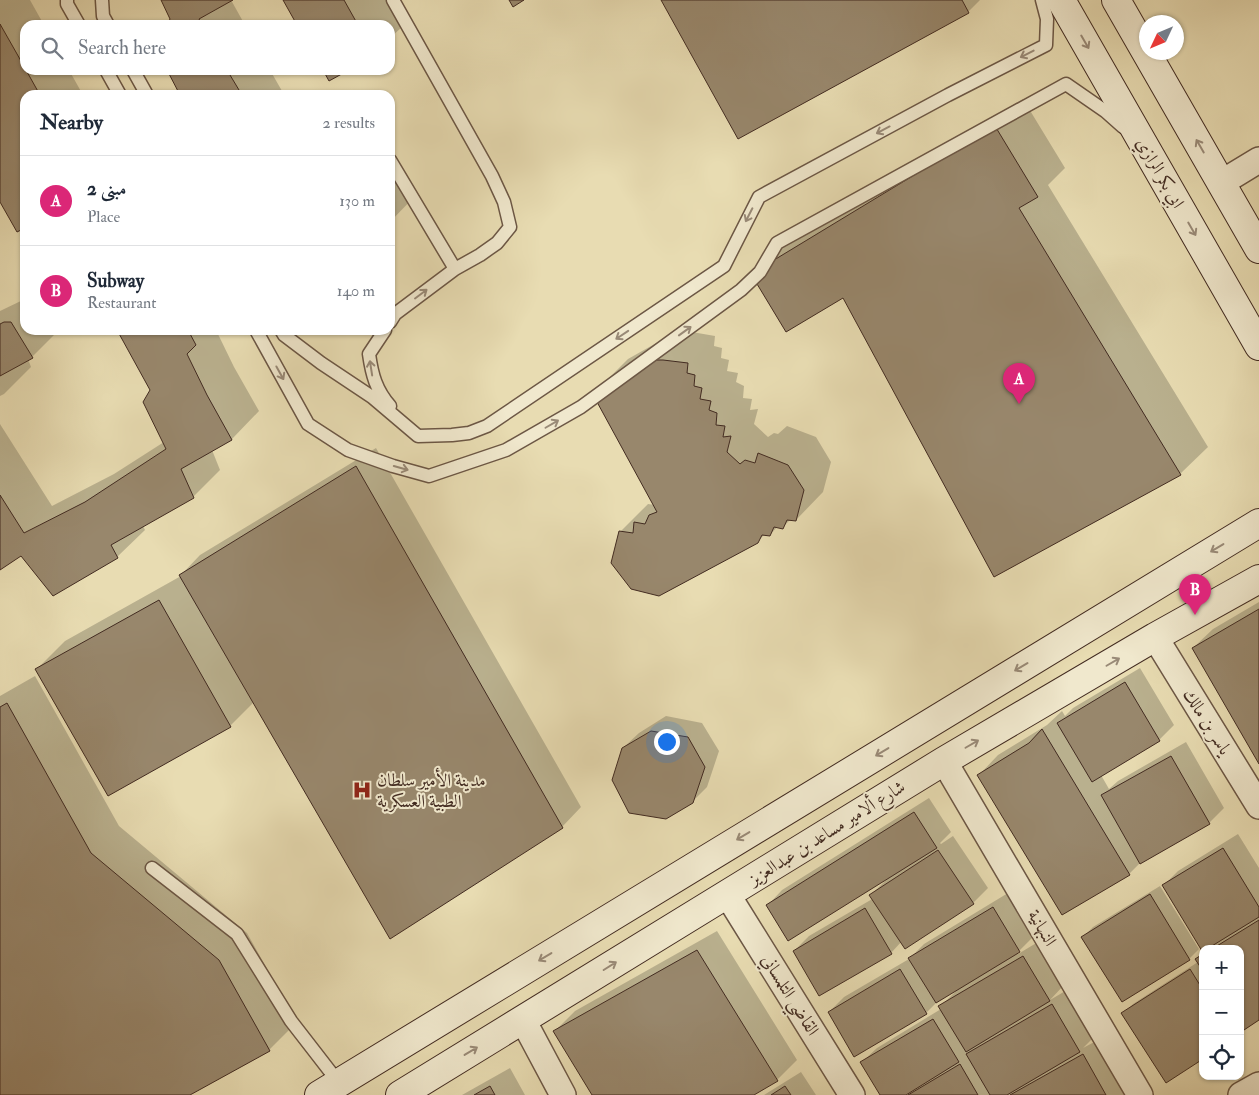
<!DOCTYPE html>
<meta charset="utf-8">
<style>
body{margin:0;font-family:"IM FELL Double Pica",Amiri,serif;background:#f2f2f3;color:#1f2937}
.controls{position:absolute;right:15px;bottom:15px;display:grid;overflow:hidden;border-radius:10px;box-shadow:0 1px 4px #0004}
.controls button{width:45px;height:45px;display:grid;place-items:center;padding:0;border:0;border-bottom:1px solid #e0e1e3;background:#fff;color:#1f2937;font:25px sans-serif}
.compass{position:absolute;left:1139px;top:15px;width:45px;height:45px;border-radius:50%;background:#fff;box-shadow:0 1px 4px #0004;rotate:226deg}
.you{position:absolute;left:666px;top:741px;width:18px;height:18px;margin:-12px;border:4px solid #fff;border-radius:50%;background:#1a73e8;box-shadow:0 0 0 8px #1a73e833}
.badge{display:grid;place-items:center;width:32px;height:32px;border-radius:50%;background:#db2777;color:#fff;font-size:16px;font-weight:700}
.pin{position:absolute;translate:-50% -41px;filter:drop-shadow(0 1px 2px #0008)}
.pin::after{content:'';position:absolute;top:26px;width:18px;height:15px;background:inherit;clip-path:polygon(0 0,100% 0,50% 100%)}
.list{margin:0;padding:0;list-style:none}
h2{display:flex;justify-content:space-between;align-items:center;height:65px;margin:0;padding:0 20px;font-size:21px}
h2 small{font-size:16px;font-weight:400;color:#747a83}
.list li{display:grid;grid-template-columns:32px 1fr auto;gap:15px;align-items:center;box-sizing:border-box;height:90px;padding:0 20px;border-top:1px solid #e0e1e3}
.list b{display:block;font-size:19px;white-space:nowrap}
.list p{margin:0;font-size:16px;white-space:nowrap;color:#747a83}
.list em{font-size:16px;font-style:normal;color:#747a83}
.icon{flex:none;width:28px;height:28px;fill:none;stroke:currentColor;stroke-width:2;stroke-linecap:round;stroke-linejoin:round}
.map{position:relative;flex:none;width:1259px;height:1095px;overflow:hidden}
.search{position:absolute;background:#fff;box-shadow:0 1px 4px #0004;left:20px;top:20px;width:375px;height:55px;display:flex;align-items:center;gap:12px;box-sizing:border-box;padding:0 18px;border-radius:15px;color:#747a83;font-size:19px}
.panel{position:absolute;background:#fff;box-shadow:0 1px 4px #0004;left:20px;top:90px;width:375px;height:245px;border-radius:15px}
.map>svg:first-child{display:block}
</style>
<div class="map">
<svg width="1259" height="1095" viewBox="0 0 1259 1095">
<rect width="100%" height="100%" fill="#e8dcb2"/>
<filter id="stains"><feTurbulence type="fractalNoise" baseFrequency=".004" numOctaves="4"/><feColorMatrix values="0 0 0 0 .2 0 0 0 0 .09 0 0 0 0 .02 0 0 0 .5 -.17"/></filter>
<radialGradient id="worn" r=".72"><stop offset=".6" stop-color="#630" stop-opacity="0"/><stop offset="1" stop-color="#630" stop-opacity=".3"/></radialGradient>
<path fill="#0003" d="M0,0H30L44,25H25V70H69L83,95H25V226L0,199Z
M163,0H231L245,25H168L171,19Z
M285,0H386L402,27L390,38V25H299Z
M663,0H980L968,12Z
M168,70H270L282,91L278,95H181Z
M1023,99L1065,168L1048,185L1208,447L1180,474L843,296L752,275L780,247Z
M391,149L416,195L390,222V150Z
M25,299V330H59L32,357L28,359L31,367L4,394L0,396V311Z
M118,330H216L234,367L259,411L232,439L212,450L220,470L193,497L143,526L145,530L117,557L21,554L0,568V424L52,506L114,474L164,442L152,390Z
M692,332L715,336L714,346L722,348L721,358L729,360L727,371L738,373L736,382L744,386L743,398L752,399L750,410L758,409L754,424L768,437L774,433L778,434L787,426L816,437L831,462L823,492L796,520L791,519L783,527L778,526L770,535L765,534L757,542L658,595L620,532L648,504L655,505L600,387L628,359L674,333Z
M376,448L581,807L562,827L254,702L230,726L37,669L65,641L181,576V575L200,555Z
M1259,602V762L1193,648L1213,629Z
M1140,668L1174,725L1159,740L1101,775L1109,789L1118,781L1186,742L1224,808L1209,823L1141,862L1129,874L1063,914L979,775L998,755L1047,725L1062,711L1065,716L1073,708Z
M35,676L119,826L247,933L297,1022L269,1050L188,1095H0V696Z
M666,716L702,723L719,751L707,787L692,802L623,748L639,733Z
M929,798L951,832L940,843L941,844L953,836L988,888L973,903L902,941L891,953L794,951L809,936L874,898L871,895L887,879L768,905L782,890Z
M1238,834L1259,868V1019L1240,1032V949L1203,950L1164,885L1178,871Z
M1160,886L1199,949L1189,959L1122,1000L1083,937L1093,927Z
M1008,893L1034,936L1017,953L1018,954L1038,942L1064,985L1050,1000L1067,990L1094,1037L1083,1048L1098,1040L1129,1095H881L862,1062L877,1048L941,1009L940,1007L956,991L941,998L926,1013L829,1012L844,997L909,959L924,944Z
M717,931L797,1060L777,1080L751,1095H594L555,1031L575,1011Z
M1203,953V1058L1123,1014L1133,1004L1198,962L1197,959Z
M510,1068L525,1095H462Z
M801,1072L816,1095H764Z"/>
<path fill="#98876c" stroke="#422b21" d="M161,0H233L199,19L202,25H167L170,19Z
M283,0H344L358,25H297Z
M509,0H524L513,7Z
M661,0H962L969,13L738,139Z
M0,24L25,68V70H26L40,95H25V228L17,232L0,202Z
M167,70H227L242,95H180Z
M323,70H349L329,81Z
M995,126L1038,197L1019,208L1181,475L994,577L843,298L786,332L751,274Z
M4,322H11L33,358L0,376V324Z
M117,330H188L196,345L187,354L207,395L232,440L181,469L194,498L111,545L118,558L53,596L21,556L0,570V495L24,533L85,502L166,449L143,402L150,390Z
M645,360H663L688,363L687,373L695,375L694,386L702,388L700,399L711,401L709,410L717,413L716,425L725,426L723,437L731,436L727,452L740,464L745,460L755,463L758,453L788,465L804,490L796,521L787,520L783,529L774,527L770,536L762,535L758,543L659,596L631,589L611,563L619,531L633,533L634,522L645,524L649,515L657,512L597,402Z
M356,466L563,828L390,939L179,575Z
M159,600L231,727L108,796L35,669Z
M1259,609V764L1192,648Z
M1125,682L1160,741L1092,782L1057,723Z
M7,703L91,853L219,960L270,1051L190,1095H0V707Z
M1042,729L1130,875L1062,915L977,775L1029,743Z
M651,731L688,737L705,767L693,803L666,819L629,813L612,780L622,748Z
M1171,756L1210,824L1140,864L1101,795Z
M914,812L937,848L788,941L766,905Z
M1223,848L1259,907V917L1207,949H1203L1202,951L1162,885Z
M938,850L974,904L905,949L869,895Z
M1150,894L1190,960L1122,1002L1081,937Z
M993,907L1020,952L936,1003L908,958Z
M865,908L892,954L819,996L793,951Z
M1259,920V1020L1241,1032L1240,949H1212Z
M697,950L778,1081L754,1095H592L553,1031Z
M1203,954V971L1195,959Z
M1023,956L1050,1001L966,1052L938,1006Z
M900,969L927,1014L854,1057L828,1012Z
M1190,969L1203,990V1059L1166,1083L1121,1013Z
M1052,1004L1080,1052L1007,1095H990L966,1054Z
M933,1019L959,1062L906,1095H880L860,1062Z
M1083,1054L1106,1095H1010Z
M960,1064L978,1095H908Z
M490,1086L495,1095H474Z
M785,1086L791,1095H771Z"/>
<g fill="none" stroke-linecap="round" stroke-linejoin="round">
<g stroke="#6c5745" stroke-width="15">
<path id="lane" d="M67,0V4L79,25
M102,0L103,16L108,25
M106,70L120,95
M133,70L147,95
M390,160L455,269
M390,322L395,314L455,269L480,255L497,243L510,227L504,202L492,176L393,0
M256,330L308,424L348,450L393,466L429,476L506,450L581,407L741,290L760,272L777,243L1066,84L1105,111L1123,127
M281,330L284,335L321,363L372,397L418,436L452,435L469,433L487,426L724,266L759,197L948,95L1046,45L1047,19L1042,0
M385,330L369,354C372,375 376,390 390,406
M152,868L237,934L291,1021L339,1083"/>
</g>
<g stroke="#6c5745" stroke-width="28">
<path id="street" d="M1221,183L1259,160
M1155,637L1259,806
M944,761L1140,1095
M727,894L852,1095
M523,1020L563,1095
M1241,1095L1259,1085"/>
</g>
<g stroke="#422b21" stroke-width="30">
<path id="secondary" d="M1061,0L1259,346
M1116,0L1259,249
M319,1095L1259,523
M400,1095L944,761L1155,637L1259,579"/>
</g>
<use href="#lane" stroke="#f0e8cd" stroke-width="12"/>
<use href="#street" stroke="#f0e8cd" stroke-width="25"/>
<use href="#secondary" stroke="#f0e8cd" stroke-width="28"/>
</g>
<defs><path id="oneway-shaft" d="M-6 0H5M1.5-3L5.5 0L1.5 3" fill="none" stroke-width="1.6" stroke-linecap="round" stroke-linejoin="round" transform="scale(1.25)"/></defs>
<g stroke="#998a77">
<use href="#oneway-shaft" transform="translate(1085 42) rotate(60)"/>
<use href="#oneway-shaft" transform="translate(1027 54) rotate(153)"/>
<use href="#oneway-shaft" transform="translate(883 130) rotate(152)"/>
<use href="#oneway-shaft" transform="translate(1200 146) rotate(-120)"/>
<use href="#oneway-shaft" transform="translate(749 215) rotate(117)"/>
<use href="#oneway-shaft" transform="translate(1192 229) rotate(60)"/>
<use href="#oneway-shaft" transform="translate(421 294) rotate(-37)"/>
<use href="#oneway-shaft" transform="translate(685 331) rotate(-36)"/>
<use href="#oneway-shaft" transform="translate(622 335) rotate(146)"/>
<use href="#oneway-shaft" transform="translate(371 368) rotate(-99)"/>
<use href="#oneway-shaft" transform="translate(280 373) rotate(61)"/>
<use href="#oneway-shaft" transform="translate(552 424) rotate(-30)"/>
<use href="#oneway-shaft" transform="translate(401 468) rotate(16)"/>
<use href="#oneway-shaft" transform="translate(1217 548) rotate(149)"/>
<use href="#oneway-shaft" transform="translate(1113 662) rotate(-30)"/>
<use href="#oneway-shaft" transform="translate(1021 667) rotate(149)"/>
<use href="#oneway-shaft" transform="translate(972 744) rotate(-30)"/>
<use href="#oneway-shaft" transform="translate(882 752) rotate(149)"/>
<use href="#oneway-shaft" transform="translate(743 836) rotate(149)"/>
<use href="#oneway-shaft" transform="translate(545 957) rotate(149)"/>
<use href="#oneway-shaft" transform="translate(610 966) rotate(-32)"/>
<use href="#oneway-shaft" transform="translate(471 1051) rotate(-31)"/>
</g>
<defs>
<g id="hospital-bare" transform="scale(1.5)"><path d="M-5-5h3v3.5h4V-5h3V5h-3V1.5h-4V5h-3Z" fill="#8f2418" stroke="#f0e8cd" stroke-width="2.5" paint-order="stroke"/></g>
</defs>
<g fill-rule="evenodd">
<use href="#hospital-bare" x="362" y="790"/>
</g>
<g text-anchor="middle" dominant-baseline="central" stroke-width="4" stroke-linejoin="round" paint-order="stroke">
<g font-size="18" fill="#422b21" stroke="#f0e8cd">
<text transform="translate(1160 173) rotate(60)">ابي بكر الرازي</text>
<text transform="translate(1207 722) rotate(58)">ياسر بن مالك</text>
<text transform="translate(827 833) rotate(-32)">شارع ألامير مساعد بن عبدالعزيز</text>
<text transform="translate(1042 928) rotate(60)">النبهانية</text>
<text transform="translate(790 995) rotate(58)">القاضي التلمساني</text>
</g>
<g font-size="18" fill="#422b21" stroke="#f0e8cd" text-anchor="start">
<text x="377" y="780">مدينة الأمير سلطان<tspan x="377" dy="21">الطبية العسكرية</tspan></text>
</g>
</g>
<rect width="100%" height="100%" filter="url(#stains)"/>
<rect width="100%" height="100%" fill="url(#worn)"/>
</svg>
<div class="controls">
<button>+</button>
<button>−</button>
<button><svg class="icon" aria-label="locate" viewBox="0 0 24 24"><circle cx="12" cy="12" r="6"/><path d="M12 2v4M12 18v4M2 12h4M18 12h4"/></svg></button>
</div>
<svg class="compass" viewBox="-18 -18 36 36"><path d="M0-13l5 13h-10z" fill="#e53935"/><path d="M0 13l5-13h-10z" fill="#747a83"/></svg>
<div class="you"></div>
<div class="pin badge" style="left:1019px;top:404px">A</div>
<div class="pin badge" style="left:1195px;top:615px">B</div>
<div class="search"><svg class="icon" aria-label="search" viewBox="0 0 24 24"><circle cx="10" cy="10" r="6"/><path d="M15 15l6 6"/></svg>Search here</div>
<section class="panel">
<h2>Nearby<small>2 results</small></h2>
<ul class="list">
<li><span class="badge">A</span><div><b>مبنى 2</b><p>Place</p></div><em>130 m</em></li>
<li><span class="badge">B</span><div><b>Subway</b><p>Restaurant</p></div><em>140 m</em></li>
</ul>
</section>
</div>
